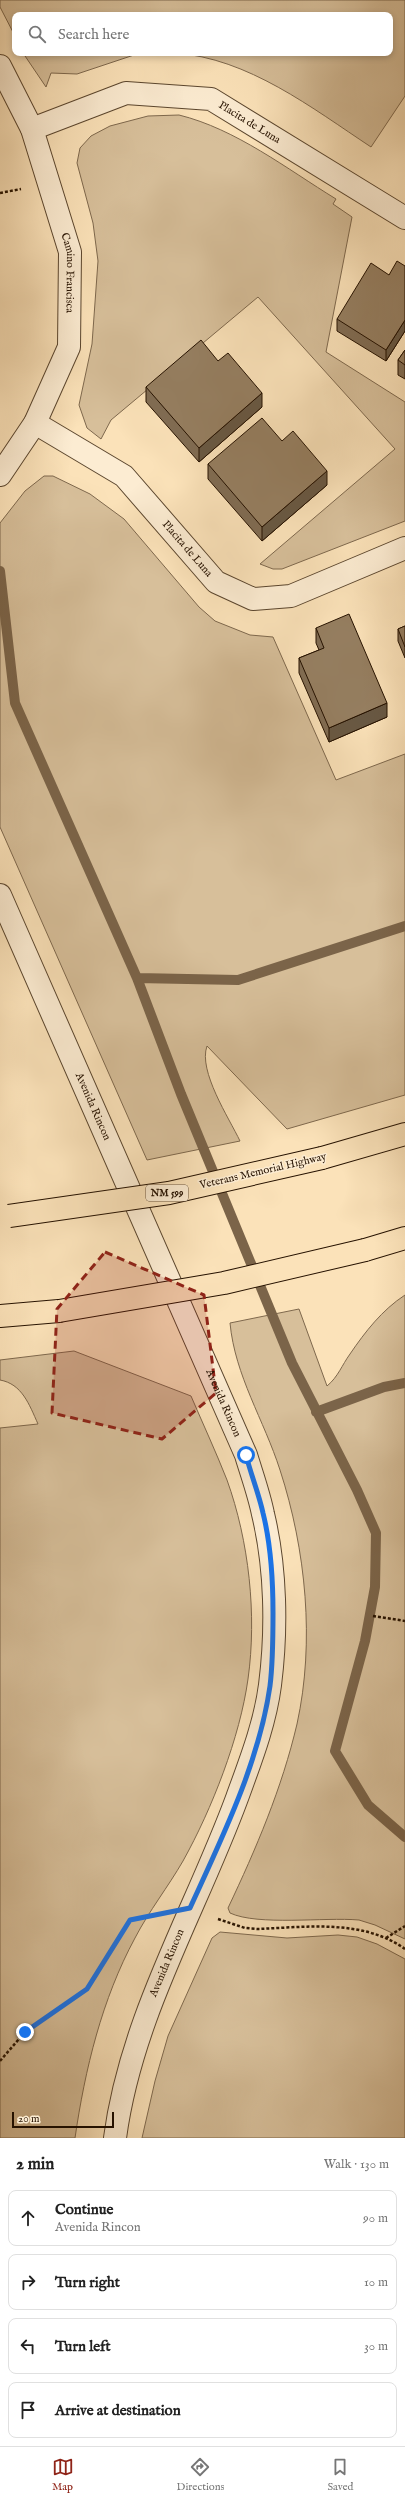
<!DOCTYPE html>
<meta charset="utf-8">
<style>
body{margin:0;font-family:"IM FELL English",serif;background:#f2f2f2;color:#222}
.scale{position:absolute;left:12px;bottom:10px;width:102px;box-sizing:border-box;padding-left:4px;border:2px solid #261200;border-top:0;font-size:11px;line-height:14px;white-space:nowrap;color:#261200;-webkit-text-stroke:3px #fcecd2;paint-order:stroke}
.stop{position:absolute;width:12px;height:12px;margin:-9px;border:3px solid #1a73e8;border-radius:50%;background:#fff}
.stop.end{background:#1a73e8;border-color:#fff;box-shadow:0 1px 4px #0008}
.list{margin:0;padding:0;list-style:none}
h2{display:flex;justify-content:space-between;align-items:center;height:52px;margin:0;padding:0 16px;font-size:17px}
h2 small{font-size:13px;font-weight:400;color:#767676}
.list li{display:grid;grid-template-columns:26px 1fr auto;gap:12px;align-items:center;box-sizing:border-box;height:56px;margin:0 8px 8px;padding:0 8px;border:1px solid #e0e0e0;border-radius:8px}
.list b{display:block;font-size:15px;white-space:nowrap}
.list p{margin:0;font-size:13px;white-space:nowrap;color:#767676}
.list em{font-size:13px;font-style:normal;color:#767676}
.icon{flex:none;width:22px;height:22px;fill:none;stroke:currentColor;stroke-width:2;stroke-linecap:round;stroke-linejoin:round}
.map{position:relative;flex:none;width:405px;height:2138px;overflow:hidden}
.search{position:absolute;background:#fff;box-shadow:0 2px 6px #0003;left:12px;right:12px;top:12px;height:44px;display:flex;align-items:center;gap:10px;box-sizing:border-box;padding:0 14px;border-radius:8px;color:#767676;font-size:15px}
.sheet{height:308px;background:#fff}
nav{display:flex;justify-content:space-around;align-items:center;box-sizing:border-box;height:56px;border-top:1px solid #e0e0e0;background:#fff;font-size:11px;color:#767676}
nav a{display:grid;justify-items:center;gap:2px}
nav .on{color:#8f2418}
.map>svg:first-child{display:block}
</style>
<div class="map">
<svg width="405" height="2138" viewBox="0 0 405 2138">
<rect width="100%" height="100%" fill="#fbe2b9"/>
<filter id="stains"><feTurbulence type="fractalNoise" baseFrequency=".005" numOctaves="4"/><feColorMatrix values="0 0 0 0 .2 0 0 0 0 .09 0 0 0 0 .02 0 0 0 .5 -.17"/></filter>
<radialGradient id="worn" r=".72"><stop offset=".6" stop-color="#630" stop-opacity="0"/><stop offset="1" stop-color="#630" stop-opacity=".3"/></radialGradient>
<path fill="#d7bf9a" stroke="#7e684d" d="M0,0H405V96L371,147C312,108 248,58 175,53H390V15H15V36L0,7Z
M23,53H158L134,55L77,74L51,73L46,87Z
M179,115C236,129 287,169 336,199L333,204L352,217L326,352L405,402V521L282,569H273L260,564L395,449L258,297L111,420L101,439L87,428L79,405L92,344L98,261L93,223L77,163L80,148L91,136L110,126L148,116Z
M44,476H53L90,494L124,519L199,607L215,621L250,635L273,637L336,780L405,754V1095L287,1129L207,1046C198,1071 229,1118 240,1141L147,1160L0,827V523L25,491Z
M405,1295V1939L375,1925L359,1920C324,1917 258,1926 230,1913L228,1908C256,1849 282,1788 297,1724C315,1642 306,1550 280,1470C264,1420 235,1376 230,1323L299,1309L327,1386C338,1377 342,1365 350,1354C365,1332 382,1310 405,1295Z
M74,1351L191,1396C203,1424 216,1452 227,1480C249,1541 257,1615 248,1679C240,1737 212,1809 183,1861C168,1887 149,1911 135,1938C102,1999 85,2069 75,2138H0V1428L38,1424C29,1404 22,1384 0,1380V1360Z
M220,1932L287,1938L338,1935L357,1937L377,1944L405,1959V2138H142L155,2081L168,2036L212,1938Z"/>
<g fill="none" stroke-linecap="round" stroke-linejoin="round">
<path stroke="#7b6449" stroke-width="10" d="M0,571L15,703L137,978L181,1094L292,1363L357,1490L376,1533L375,1587L365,1641L335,1751L368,1805L405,1837
M137,978L238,980L405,926
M316,1412L384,1387L405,1383"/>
<g stroke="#5b462e" stroke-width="24">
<g id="minor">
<path id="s1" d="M0,66L32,129L70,252L69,347L35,423L0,475"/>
<path id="s2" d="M32,129L126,93L211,99L405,218"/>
<path id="s3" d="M35,423L124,476L216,582L253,599L291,596L405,548"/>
<path id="s4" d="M0,895L246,1455C252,1475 259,1494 263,1514C276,1568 277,1630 270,1685C265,1724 250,1762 237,1798C195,1912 131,2017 115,2138"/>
</g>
</g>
<g stroke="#261200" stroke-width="24">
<path id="highway" d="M322,1158L405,1134
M365,1250L405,1238
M0,1316L59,1311"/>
</g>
<path stroke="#261200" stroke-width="2.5" stroke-dasharray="3 2" stroke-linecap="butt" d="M0,193L21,189
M373,1616L405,1621
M218,1919L245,1928L258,1929C307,1927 363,1919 405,1949
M386,1938L405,1926
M0,2061L25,2032L87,1989L130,1920L156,1915"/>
<use href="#minor" stroke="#fcecd2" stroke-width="22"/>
<use href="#highway" stroke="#fbe2b9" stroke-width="22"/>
<g stroke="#261200" stroke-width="24" stroke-linecap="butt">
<path id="highway-bridge" d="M9,1216L169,1193L322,1158
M59,1311L224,1283L365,1250"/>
</g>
<use href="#highway-bridge" stroke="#fbe2b9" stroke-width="22"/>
</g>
<path fill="#806c53" stroke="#261200" d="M405,266V331L386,361L337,331V319L389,275Z
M405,350V379L398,375V360Z
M218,361L262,407L199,462L146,402V387Z
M282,441L327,485L262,541L208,479V464Z
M405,626V658L398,641V629Z
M316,628L387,717L329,742L299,673V658L319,650L316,643Z"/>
<path fill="#685843" stroke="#261200" d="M405,320V331L386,361V350Z
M262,393V407L199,462V448Z
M327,471V485L262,541V527Z
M387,703V717L329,742V728Z"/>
<path fill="#957e60" stroke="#261200" d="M397,261L405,266V320L386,350L337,319L371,263L389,275Z
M201,340L218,361L228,353L262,393L199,448L146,387Z
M405,350V365L398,360Z
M262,418L282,441L293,431L327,471L262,527L208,464Z
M349,614L387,703L329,728L299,658L324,648L316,628Z
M405,626V647L398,629Z"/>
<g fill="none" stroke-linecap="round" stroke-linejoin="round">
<path stroke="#1a73e8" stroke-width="5" d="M25,2032L87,1989L130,1920L190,1908C222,1838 259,1763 270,1686C273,1662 273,1637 273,1613C273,1580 271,1545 263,1513C259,1494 251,1475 246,1455"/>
</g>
<path fill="#8f2418" fill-opacity="0.2" stroke="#8f2418" stroke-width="3" stroke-dasharray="8 5" stroke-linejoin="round" d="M105,1252L204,1295L216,1393L162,1439L52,1413L57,1309Z"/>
<g text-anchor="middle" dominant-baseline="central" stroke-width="3" stroke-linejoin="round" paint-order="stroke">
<rect fill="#fcecd2" stroke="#66533f" stroke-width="1" x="146" y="1185" width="42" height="16" rx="3"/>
<g font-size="10" font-weight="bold" fill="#261200">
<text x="167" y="1193">NM 599</text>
</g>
<g font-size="11" fill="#261200" stroke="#fcecd2">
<text stroke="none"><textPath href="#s2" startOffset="231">Placita de Luna</textPath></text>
<text stroke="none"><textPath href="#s1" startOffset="220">Camino Francisca</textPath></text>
<text stroke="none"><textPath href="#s3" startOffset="200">Placita de Luna</textPath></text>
<text stroke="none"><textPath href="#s4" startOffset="231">Avenida Rincon</textPath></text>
<text transform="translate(263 1171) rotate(-13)">Veterans Memorial Highway</text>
<text stroke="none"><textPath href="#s4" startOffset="555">Avenida Rincon</textPath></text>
<text transform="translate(167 1963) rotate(-67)">Avenida Rincon</text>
</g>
</g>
<rect width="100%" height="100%" filter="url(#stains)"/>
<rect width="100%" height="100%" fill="url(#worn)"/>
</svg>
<div class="scale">20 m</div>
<div class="stop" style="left:246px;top:1455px"></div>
<div class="stop end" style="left:25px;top:2032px"></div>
<div class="search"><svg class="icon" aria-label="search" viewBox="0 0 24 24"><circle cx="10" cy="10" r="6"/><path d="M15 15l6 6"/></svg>Search here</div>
</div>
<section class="sheet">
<h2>2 min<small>Walk · 130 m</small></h2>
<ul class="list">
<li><svg class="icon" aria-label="ahead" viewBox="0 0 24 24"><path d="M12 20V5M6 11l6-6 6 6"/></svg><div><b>Continue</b><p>Avenida Rincon</p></div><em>90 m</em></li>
<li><svg class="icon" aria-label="right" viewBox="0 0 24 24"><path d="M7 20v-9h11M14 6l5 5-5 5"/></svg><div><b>Turn right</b></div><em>10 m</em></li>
<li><svg class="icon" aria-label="left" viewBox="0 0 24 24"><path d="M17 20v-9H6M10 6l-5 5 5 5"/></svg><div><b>Turn left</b></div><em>30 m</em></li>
<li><svg class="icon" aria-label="arrive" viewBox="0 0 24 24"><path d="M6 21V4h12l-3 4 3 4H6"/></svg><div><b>Arrive at destination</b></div></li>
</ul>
</section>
<nav>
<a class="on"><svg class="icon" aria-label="map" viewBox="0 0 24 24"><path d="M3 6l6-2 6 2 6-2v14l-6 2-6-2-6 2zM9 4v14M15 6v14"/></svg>Map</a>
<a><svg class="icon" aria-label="directions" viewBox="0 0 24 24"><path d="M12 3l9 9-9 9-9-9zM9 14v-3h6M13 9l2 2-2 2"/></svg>Directions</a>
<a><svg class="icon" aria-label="saved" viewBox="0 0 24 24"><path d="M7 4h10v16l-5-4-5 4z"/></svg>Saved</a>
</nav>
